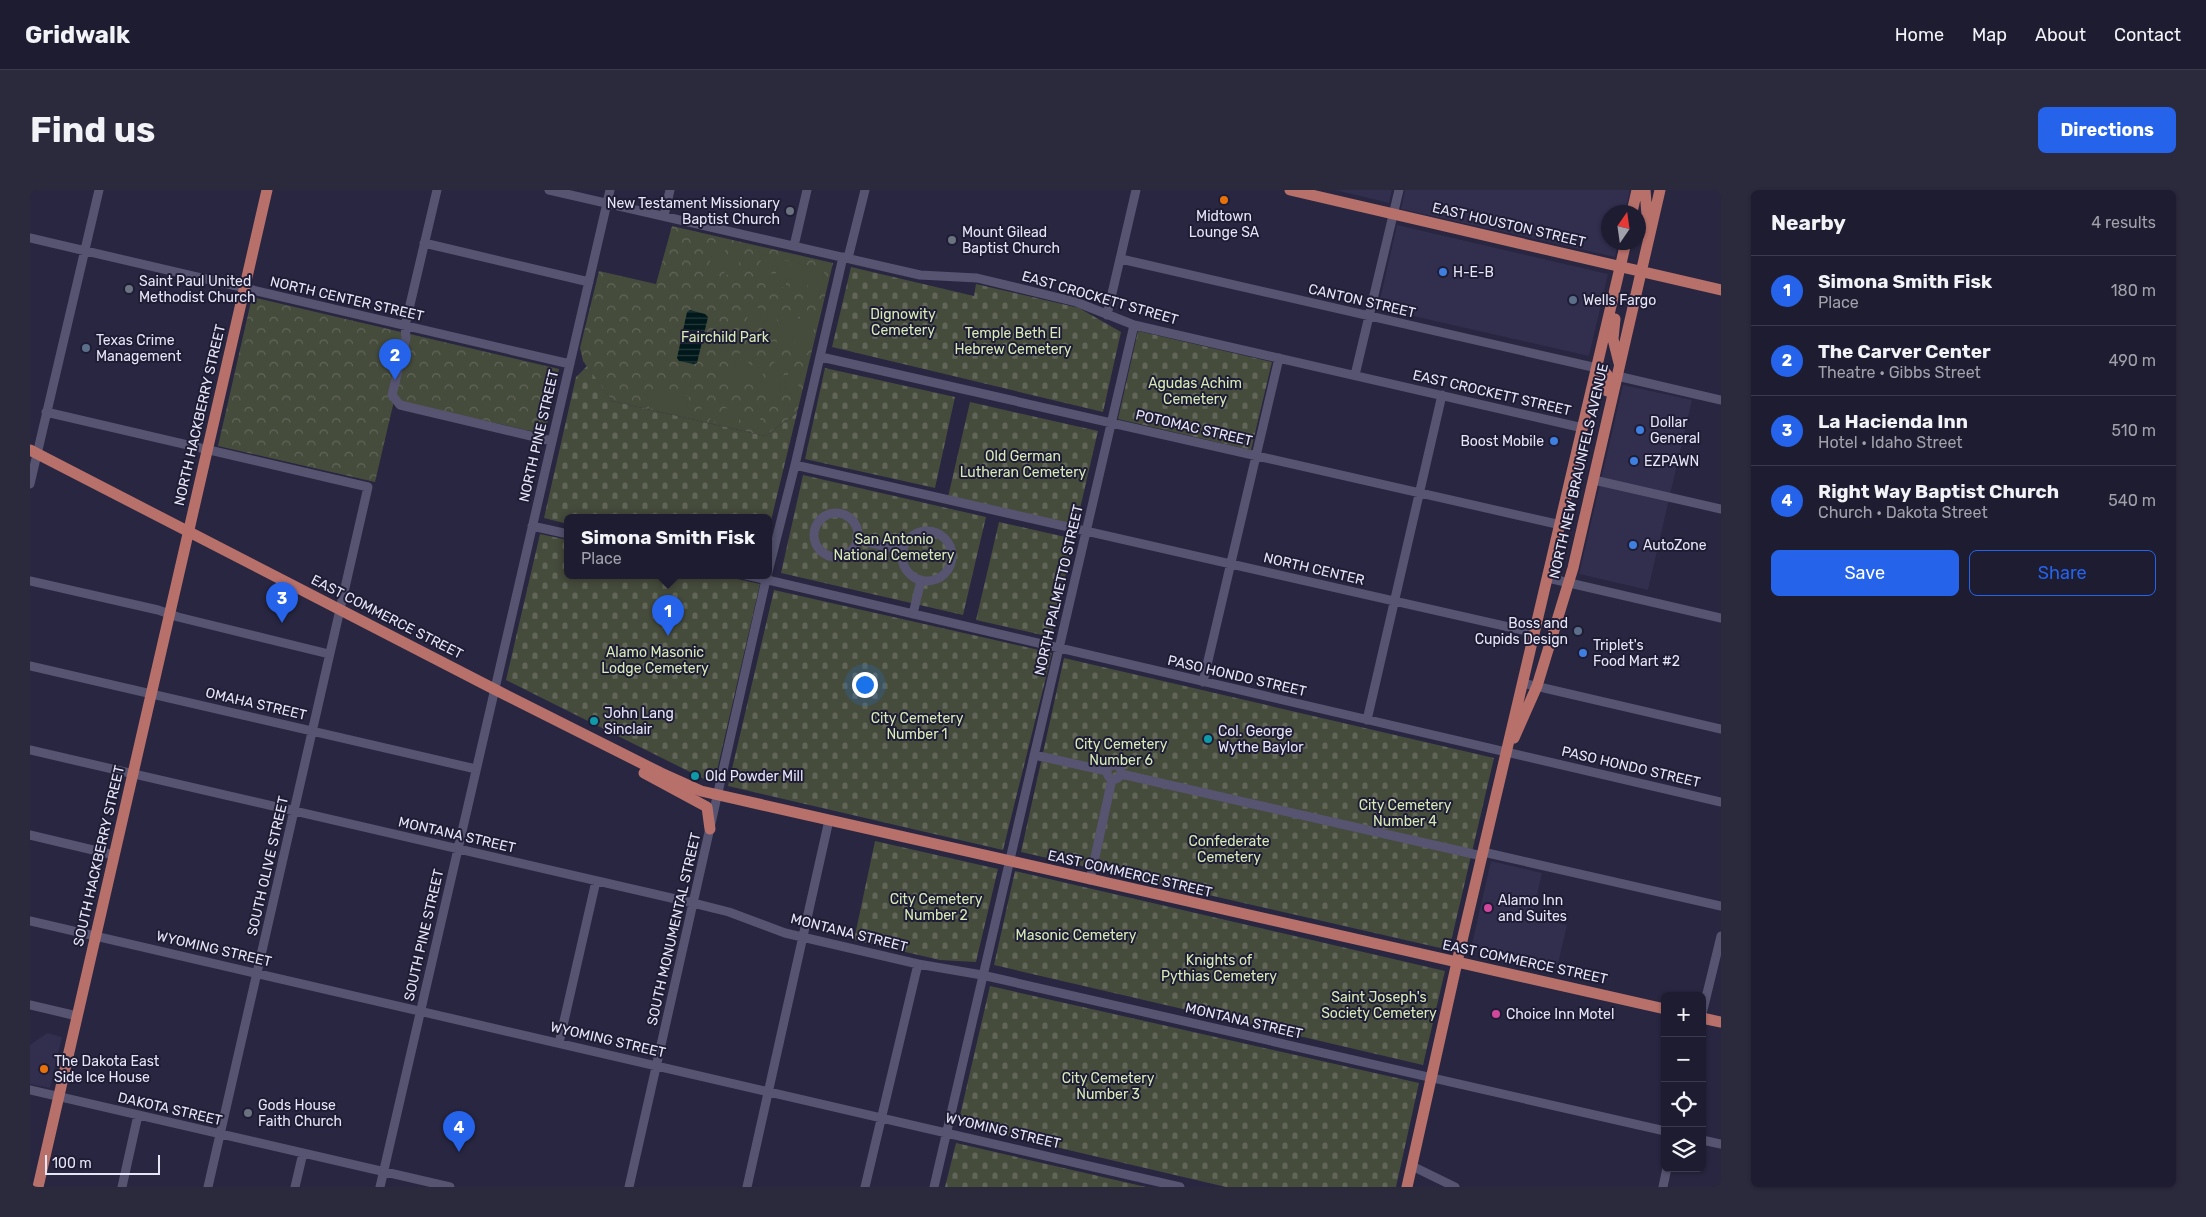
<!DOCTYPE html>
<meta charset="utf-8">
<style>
body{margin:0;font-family:Rubik,sans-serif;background:#2b293c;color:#f1f3f6}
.controls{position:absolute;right:15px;bottom:15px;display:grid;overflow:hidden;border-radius:8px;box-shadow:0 1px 4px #0004}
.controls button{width:45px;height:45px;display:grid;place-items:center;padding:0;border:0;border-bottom:1px solid #3c3a4c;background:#1e1c30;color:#f1f3f6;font:25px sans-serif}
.compass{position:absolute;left:1571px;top:15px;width:45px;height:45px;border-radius:50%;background:#1e1c30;box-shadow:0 1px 4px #0004;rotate:13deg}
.scale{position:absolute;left:15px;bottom:12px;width:115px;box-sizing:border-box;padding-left:5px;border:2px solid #e5e5f6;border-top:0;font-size:14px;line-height:18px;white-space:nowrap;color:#e5e5f6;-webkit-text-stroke:4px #1f1c35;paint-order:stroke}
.you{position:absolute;left:834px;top:494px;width:18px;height:18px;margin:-12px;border:4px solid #fff;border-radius:50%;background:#1a73e8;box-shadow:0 0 0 8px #1a73e833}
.badge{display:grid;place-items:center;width:32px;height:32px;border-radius:50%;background:#2563eb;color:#fff;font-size:16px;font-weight:700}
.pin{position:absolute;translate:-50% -41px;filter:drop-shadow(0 1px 2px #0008)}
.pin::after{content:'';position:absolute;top:26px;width:18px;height:15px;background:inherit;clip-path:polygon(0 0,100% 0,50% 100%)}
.popup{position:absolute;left:534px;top:324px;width:208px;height:65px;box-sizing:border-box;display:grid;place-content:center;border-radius:8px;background:#1e1c30;filter:drop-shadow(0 1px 4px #0005);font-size:16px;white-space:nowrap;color:#a1a1ab}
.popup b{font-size:19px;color:#f1f3f6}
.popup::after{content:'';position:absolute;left:50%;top:100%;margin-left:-10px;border:10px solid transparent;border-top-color:#1e1c30}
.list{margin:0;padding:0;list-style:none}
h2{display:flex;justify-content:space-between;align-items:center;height:65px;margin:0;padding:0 20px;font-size:21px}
h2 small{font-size:16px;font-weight:400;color:#a1a1ab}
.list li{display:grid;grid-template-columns:32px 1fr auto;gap:15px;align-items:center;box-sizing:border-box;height:70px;padding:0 20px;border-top:1px solid #3c3a4c}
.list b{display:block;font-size:19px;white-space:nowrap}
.list p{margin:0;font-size:16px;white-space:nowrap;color:#a1a1ab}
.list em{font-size:16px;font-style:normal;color:#a1a1ab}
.actions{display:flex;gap:10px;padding:15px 20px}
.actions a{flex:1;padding:11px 0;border:1px solid #2563eb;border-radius:8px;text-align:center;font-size:18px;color:#2563eb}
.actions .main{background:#2563eb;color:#fff}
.icon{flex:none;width:28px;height:28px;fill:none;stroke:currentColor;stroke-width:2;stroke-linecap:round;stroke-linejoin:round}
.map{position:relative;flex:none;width:1691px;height:997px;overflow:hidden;border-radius:8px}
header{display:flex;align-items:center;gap:30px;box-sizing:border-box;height:70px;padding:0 25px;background:#1e1c30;border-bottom:1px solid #3c3a4c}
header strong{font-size:24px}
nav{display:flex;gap:28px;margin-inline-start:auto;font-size:18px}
.intro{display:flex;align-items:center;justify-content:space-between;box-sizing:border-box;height:120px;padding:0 30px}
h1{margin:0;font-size:35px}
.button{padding:12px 22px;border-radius:8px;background:#2563eb;color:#fff;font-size:18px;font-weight:700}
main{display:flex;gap:30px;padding:0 30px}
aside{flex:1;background:#1e1c30;border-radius:8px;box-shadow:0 1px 4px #0004}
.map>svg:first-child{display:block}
</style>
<header>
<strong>Gridwalk</strong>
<nav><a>Home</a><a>Map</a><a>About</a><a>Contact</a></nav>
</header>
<div class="intro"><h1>Find us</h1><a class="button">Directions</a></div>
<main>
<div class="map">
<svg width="1691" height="997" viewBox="0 0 1691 997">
<defs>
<pattern id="forest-crowns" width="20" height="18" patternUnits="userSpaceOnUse" patternTransform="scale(1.25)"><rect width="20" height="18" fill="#464c3c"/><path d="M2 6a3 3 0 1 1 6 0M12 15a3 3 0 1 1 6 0" fill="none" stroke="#616659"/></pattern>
<pattern id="cemetery-stones" width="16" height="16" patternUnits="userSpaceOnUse" patternTransform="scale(1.25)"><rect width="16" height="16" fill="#464c3c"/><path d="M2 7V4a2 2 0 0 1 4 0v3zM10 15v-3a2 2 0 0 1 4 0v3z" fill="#616659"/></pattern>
<pattern id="water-rules" width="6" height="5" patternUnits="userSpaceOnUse" patternTransform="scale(1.25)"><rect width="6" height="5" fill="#00181a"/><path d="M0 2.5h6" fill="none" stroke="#25393c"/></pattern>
</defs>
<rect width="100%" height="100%" fill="#282640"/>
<path fill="#312e4e" d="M1305,0H1362L1359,13Z
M1375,0H1600L1595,22H1578V52L1588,53L1585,67L1371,19Z
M1367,35L1578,84L1559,166L1348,118Z
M1593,195L1662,210L1618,400L1549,384Z
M1461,671L1512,683L1502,727L1537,735L1527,778L1441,758Z
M17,843L32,847L20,898L0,894V855Z"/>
<path fill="url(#forest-crowns)" d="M642,36L803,73L767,223L735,246L582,211L553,171L550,158L569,81L626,94Z
M222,107L529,179L515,244L364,211L345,292L188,256Z"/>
<path fill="url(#cemetery-stones)" d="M821,77L944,106L946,94L1049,118L1091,142L1073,222L802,157Z
M1108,141L1242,172L1221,260L1088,229Z
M557,176L582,211L735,246L767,223L738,343V327H538V334L514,328L546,187Z
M795,178L925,207L905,298L775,269Z
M940,212L1068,241L1046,336L918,307Z
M773,285L956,327L933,425L751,383Z
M969,332L1044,349L1021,447L946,430Z
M510,344L538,350V385H689L730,394L686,585L678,591L476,490Z
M744,400L1022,463L973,660L698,596Z
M1034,468L1464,568L1419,760L991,662Z
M845,651L968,679L946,772L910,770L824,750Z
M985,681L1415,781L1393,875L964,775Z
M960,796L1389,893L1366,997H1196L928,934Z
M926,953L1116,997H915Z"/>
<path fill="#464c3c" d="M684,54L696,57L690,83L678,81Z
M700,58L712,61L706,87L694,84Z
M732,65L745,68L739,94L726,92Z
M749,69L761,72L755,98L743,95Z
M765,73L778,76L772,102L759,99Z
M782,77L795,79L789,106L776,103Z
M720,116L732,119L726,146L714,143Z
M737,120L749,123L743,150L731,147Z
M754,120L760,121L761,126L763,122L769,123L765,138H764L761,158L754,157V152L752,156L746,155Z
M771,124L777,125V129L780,125L786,127L783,142H781L778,163L771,161L772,156L769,160L763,159Z
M708,163L720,166L714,193L701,190Z
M724,167L736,170L730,196L718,194Z
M744,172L756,175L750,201L738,199Z
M760,176L772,179L766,205L754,202Z
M624,198L659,206L654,227L619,218Z
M673,213L680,214L676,229L669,228Z
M683,215L690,217L686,232L680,230Z
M694,218L700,219L697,234L690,233Z
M704,220L711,222L707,237L700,235Z
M714,223L721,224L717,239L711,238Z
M724,225L731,226L727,241L721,240Z"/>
<path fill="url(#water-rules)" d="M660,120L675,124L678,127L667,173L664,174L649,171L647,168L657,122Z"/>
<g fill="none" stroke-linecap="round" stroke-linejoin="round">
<path stroke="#565471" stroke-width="9" d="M407,0L375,136L376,148L362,205L370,215L522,251
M519,0L890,85L947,88L1046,112L1104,135L1553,238
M634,26L640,0
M0,48L540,174
M394,53L559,92
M764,56L777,0
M818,68L835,0
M1091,69L1567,178
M1077,125L1106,0
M791,167L1531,335
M1325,185L1369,0
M1587,186L1691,210
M16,222L338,297L178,997
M765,275L1505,443
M1564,290L1691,319
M0,294L69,0
M784 345a22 22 0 1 1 44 0a22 22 0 1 1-44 0Z
M502,336L538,344
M872 366a25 25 0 1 1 50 0a25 25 0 1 1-50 0Z
M828,350L872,360
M738,382L765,275L813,67
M716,385L1691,612
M1518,388L1691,428
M0,391L128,420L148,427L299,464
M883,424L891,390
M0,476L446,579
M1173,492L1249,168
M1492,493L1691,539
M1337,530L1412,205
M0,560L663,713L699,722L755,743L888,774L952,785L1635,941
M1004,565L1077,581
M1077 582a7 7 0 1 1 14 0a7 7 0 1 1-14 0Z
M1091,584L1452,666
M0,645L84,665
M1453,662L1691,716
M1060,690L1082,589
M0,731L1150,997
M0,815L47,826
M1672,824L1691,746
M529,853L566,691
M0,900L420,997
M1672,950L1691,954
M1382,976L1425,997
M92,997L108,925
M265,997L273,963
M350,997L580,0
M599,997L737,385
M717,997L799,630
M835,997L888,774
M904,997L1104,135
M1633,997L1637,978"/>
<path stroke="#b8706a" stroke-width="11" d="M1260,0L1691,100
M1615,0L1617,25L1615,35
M1602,22L1607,0
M1585,129L1583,149L1589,173
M1567,178C1580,183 1580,188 1577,201
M0,260L464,499L631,583L671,601L1635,819
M1484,548L1507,496L1543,378L1630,0
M614,583L677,617L680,639
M1672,828L1691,832
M8,997L237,0
M1377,997L1427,772L1596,52"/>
</g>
<g fill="#e8710a" stroke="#1f1c35" stroke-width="2">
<circle cx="1194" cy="10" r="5"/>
<circle cx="14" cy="879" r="5"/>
</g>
<g fill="#6b7280" stroke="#1f1c35" stroke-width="2">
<circle cx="760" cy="21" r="5"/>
<circle cx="922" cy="50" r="5"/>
<circle cx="99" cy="99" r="5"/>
<circle cx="218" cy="923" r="5"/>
</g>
<g fill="#3f7fe0" stroke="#1f1c35" stroke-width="2">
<circle cx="1413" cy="82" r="5"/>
<circle cx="1610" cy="240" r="5"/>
<circle cx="1524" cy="251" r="5"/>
<circle cx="1604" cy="271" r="5"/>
<circle cx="1603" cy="355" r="5"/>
<circle cx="1553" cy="463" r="5"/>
</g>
<g fill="#5c6f8a" stroke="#1f1c35" stroke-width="2">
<circle cx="1543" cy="110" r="5"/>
<circle cx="56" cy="158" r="5"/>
<circle cx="1548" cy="441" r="5"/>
</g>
<g fill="#0f9aa8" stroke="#1f1c35" stroke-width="2">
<circle cx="564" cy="531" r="5"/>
<circle cx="1178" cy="549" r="5"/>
<circle cx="665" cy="586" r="5"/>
</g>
<g fill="#d1479c" stroke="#1f1c35" stroke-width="2">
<circle cx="1458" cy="718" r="5"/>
<circle cx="1466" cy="824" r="5"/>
</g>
<g text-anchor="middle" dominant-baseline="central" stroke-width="4" stroke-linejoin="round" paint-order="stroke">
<g font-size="14" fill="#e5e5f6" stroke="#1f1c35" text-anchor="start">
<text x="750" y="13" text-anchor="end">New Testament Missionary<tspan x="750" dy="16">Baptist Church</tspan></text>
<text x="1194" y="26" text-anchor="middle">Midtown<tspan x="1194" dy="16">Lounge SA</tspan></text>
<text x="932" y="42">Mount Gilead<tspan x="932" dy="16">Baptist Church</tspan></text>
<text x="1423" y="82">H-E-B</text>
<text x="109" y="91">Saint Paul United<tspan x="109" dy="16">Methodist Church</tspan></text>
<text x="1553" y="110">Wells Fargo</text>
<text x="66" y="150">Texas Crime<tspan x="66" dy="16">Management</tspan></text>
<text x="1620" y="232">Dollar<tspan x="1620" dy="16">General</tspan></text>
<text x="1514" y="251" text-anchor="end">Boost Mobile</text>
<text x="1614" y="271">EZPAWN</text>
<text x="1613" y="355">AutoZone</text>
<text x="1538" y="433" text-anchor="end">Boss and<tspan x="1538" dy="16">Cupids Design</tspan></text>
<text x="1563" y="455">Triplet's<tspan x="1563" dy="16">Food Mart #2</tspan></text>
<text x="574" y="523">John Lang<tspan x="574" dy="16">Sinclair</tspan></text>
<text x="1188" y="541">Col. George<tspan x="1188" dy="16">Wythe Baylor</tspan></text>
<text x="675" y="586">Old Powder Mill</text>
<text x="1468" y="710">Alamo Inn<tspan x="1468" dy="16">and Suites</tspan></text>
<text x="1476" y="824">Choice Inn Motel</text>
<text x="24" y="871">The Dakota East<tspan x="24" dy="16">Side Ice House</tspan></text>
<text x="228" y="915">Gods House<tspan x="228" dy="16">Faith Church</tspan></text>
</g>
<g font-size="14" fill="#e5e5f6" stroke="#1f1c35">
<text transform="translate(1479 35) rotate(13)">EAST HOUSTON STREET</text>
<text transform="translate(1070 108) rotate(16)">EAST CROCKETT STREET</text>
<text transform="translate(317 109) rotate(13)">NORTH CENTER STREET</text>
<text transform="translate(1332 111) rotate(13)">CANTON STREET</text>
<text transform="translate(1462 203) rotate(13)">EAST CROCKETT STREET</text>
<text transform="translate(170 225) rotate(-77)">NORTH HACKBERRY STREET</text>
<text transform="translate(1164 238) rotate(13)">POTOMAC STREET</text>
<text transform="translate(509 246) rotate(-77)">NORTH PINE STREET</text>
<text transform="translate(1549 281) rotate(-77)">NORTH NEW BRAUNFELS AVENUE</text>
<text transform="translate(1284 379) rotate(13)">NORTH CENTER</text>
<text transform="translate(1029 400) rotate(-77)">NORTH PALMETTO STREET</text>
<text transform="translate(357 427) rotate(27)">EAST COMMERCE STREET</text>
<text transform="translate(1207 486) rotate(13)">PASO HONDO STREET</text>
<text transform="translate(226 514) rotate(13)">OMAHA STREET</text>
<text transform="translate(1601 577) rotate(13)">PASO HONDO STREET</text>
<text transform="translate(427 645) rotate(13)">MONTANA STREET</text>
<text transform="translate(69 666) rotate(-77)">SOUTH HACKBERRY STREET</text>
<text transform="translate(238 676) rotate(-77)">SOUTH OLIVE STREET</text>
<text transform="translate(1100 684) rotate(13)">EAST COMMERCE STREET</text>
<text transform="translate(644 739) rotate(-77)">SOUTH MONUMENTAL STREET</text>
<text transform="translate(819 743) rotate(14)">MONTANA STREET</text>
<text transform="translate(394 745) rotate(-77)">SOUTH PINE STREET</text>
<text transform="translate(184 759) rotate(13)">WYOMING STREET</text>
<text transform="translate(1495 772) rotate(12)">EAST COMMERCE STREET</text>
<text transform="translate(1214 831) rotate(13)">MONTANA STREET</text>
<text transform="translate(578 850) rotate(13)">WYOMING STREET</text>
<text transform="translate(140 919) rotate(13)">DAKOTA STREET</text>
<text transform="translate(973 941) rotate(13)">WYOMING STREET</text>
</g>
<g font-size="14" fill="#d7ebb6" stroke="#1f1c35">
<text x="873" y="124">Dignowity<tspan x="873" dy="16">Cemetery</tspan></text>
<text x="983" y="143">Temple Beth El<tspan x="983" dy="16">Hebrew Cemetery</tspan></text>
<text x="695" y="147">Fairchild Park</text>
<text x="1165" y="193">Agudas Achim<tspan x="1165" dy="16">Cemetery</tspan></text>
<text x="993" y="266">Old German<tspan x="993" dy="16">Lutheran Cemetery</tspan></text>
<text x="864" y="349">San Antonio<tspan x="864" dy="16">National Cemetery</tspan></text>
<text x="625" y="462">Alamo Masonic<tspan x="625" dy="16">Lodge Cemetery</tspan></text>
<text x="887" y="528">City Cemetery<tspan x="887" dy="16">Number 1</tspan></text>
<text x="1091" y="554">City Cemetery<tspan x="1091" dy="16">Number 6</tspan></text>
<text x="1375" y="615">City Cemetery<tspan x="1375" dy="16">Number 4</tspan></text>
<text x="1199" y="651">Confederate<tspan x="1199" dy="16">Cemetery</tspan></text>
<text x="906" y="709">City Cemetery<tspan x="906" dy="16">Number 2</tspan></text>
<text x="1046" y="745">Masonic Cemetery</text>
<text x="1189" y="770">Knights of<tspan x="1189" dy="16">Pythias Cemetery</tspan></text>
<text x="1349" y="807">Saint Joseph's<tspan x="1349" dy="16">Society Cemetery</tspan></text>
<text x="1078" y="888">City Cemetery<tspan x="1078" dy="16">Number 3</tspan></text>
</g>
</g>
</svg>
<div class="controls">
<button>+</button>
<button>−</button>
<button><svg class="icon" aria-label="locate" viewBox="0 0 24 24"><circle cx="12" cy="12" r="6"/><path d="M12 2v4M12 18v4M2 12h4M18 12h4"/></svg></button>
<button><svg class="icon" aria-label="layers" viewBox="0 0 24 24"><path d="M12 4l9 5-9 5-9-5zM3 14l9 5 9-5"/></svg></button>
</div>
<svg class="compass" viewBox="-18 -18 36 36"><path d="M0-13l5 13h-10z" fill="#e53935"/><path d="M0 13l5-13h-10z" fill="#a1a1ab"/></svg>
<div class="scale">100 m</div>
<div class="you"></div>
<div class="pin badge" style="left:638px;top:446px">1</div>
<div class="popup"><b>Simona Smith Fisk</b>Place</div>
<div class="pin badge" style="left:365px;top:190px">2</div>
<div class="pin badge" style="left:252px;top:433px">3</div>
<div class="pin badge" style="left:429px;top:962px">4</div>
</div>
<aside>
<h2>Nearby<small>4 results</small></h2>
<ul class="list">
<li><span class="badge">1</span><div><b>Simona Smith Fisk</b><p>Place</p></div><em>180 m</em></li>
<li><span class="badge">2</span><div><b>The Carver Center</b><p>Theatre · Gibbs Street</p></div><em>490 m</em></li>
<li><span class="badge">3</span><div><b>La Hacienda Inn</b><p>Hotel · Idaho Street</p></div><em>510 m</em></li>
<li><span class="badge">4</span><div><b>Right Way Baptist Church</b><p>Church · Dakota Street</p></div><em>540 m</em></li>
</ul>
<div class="actions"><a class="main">Save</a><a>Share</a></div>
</aside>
</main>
